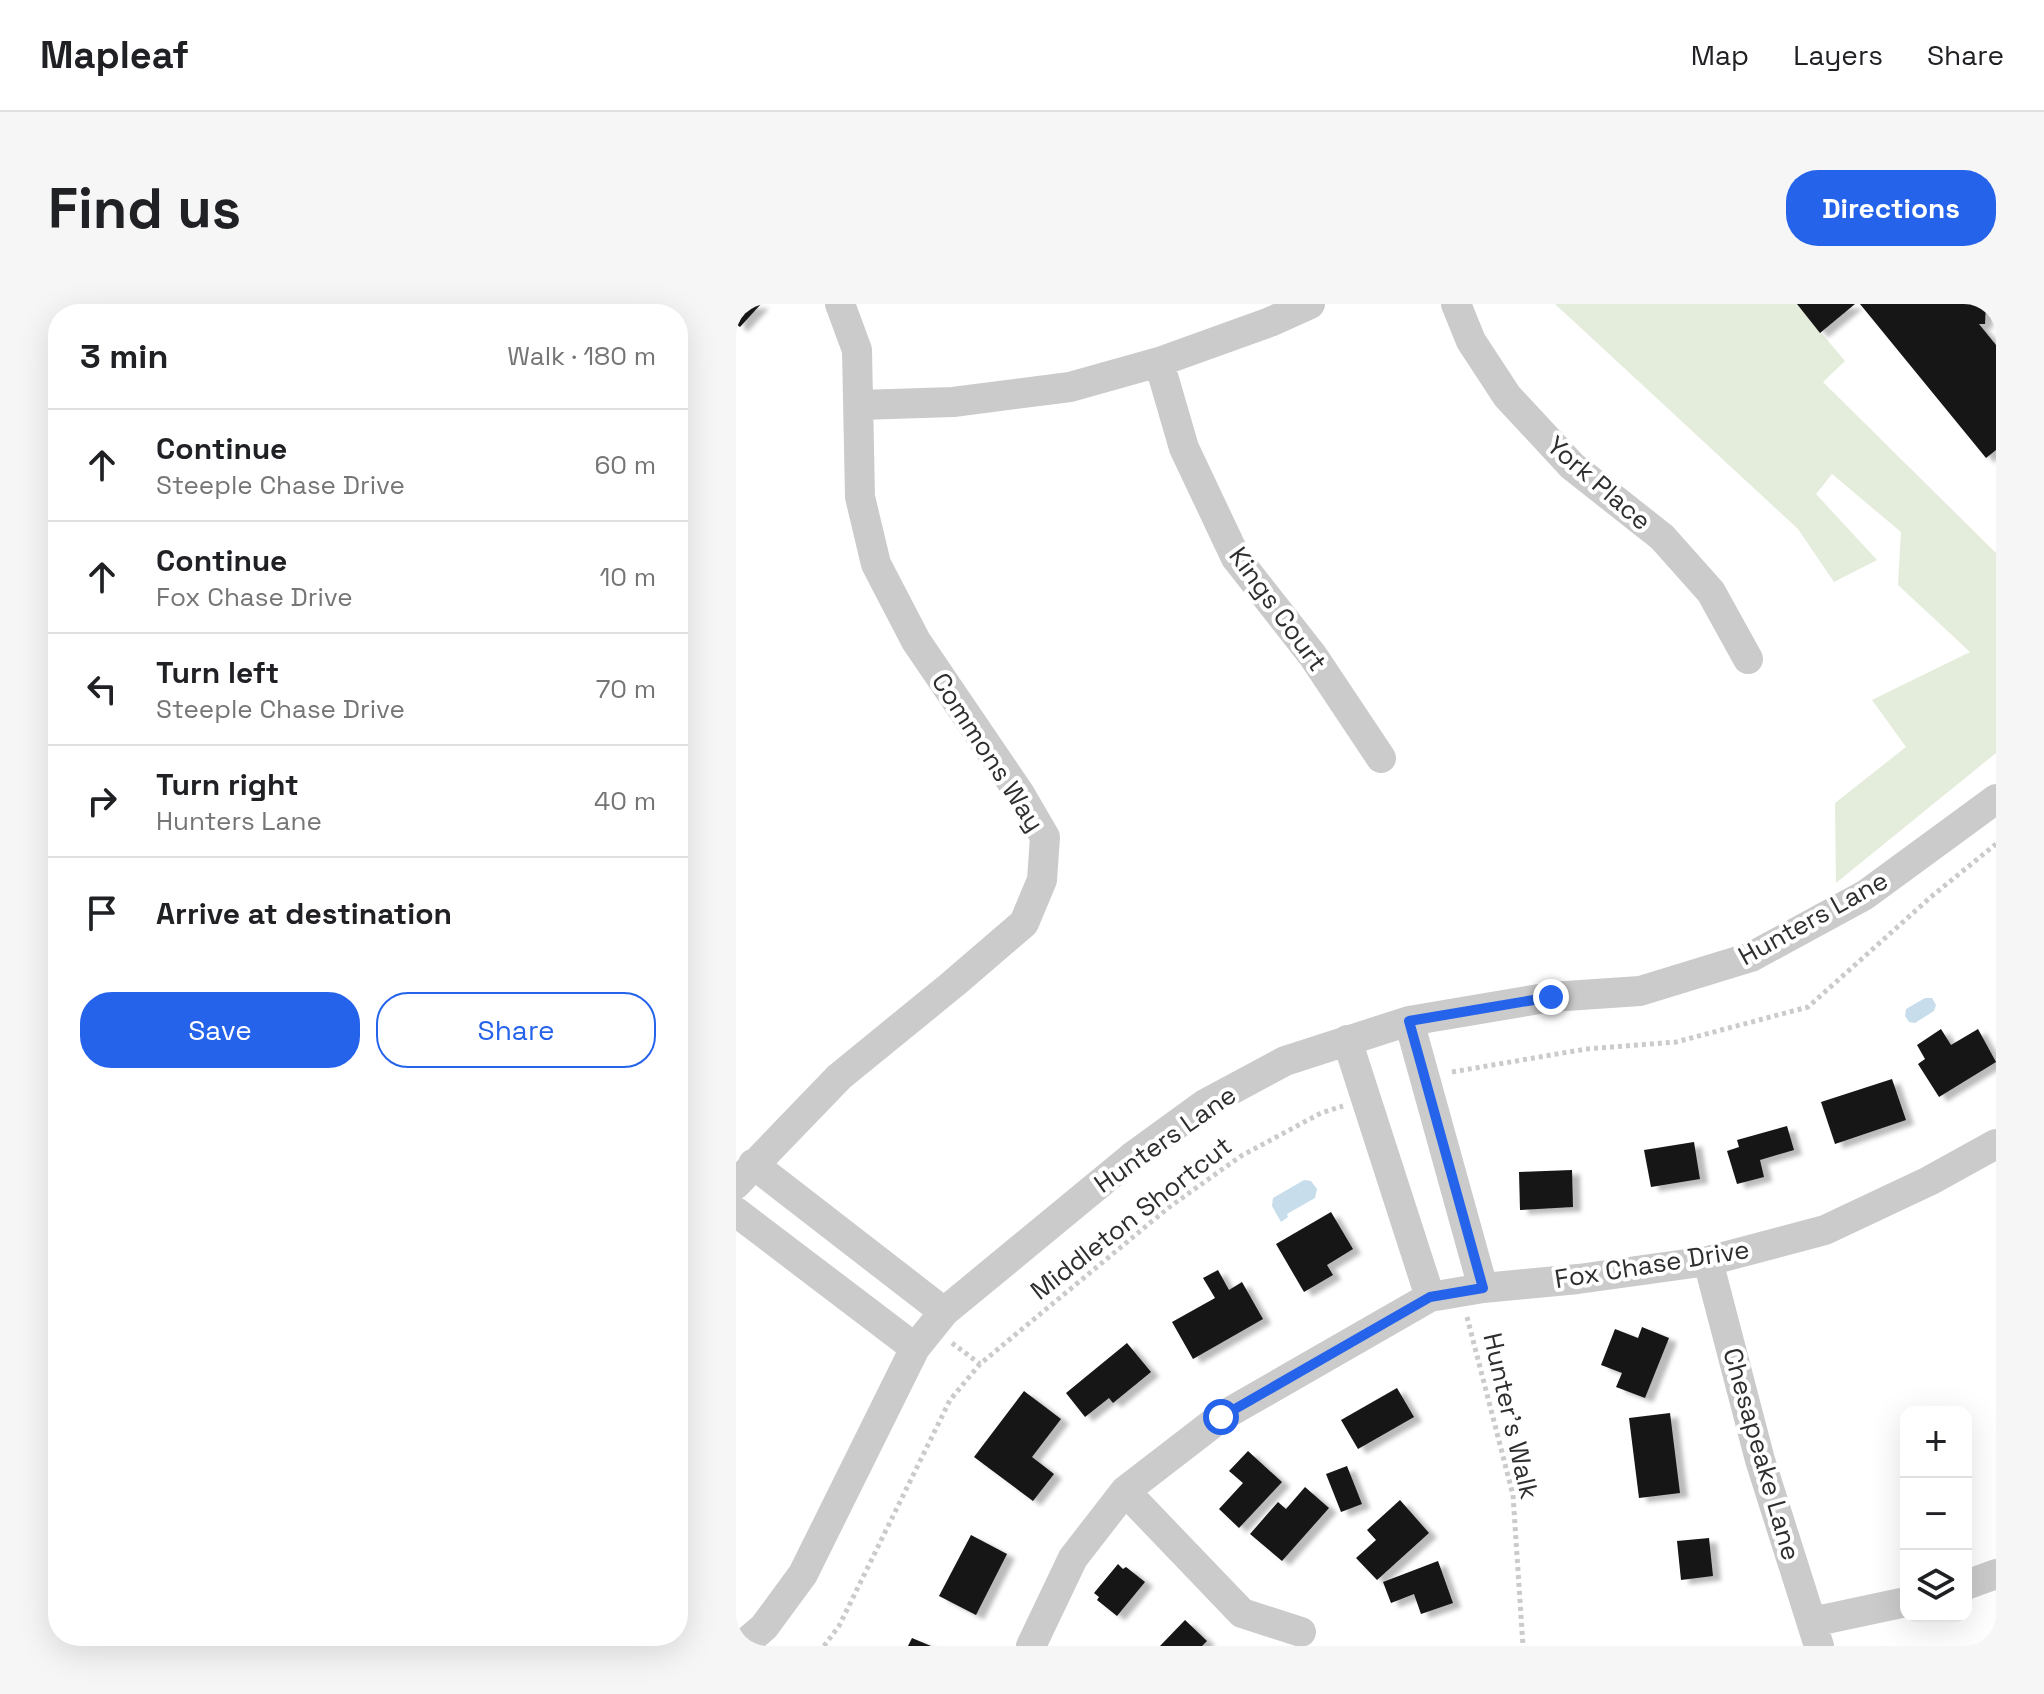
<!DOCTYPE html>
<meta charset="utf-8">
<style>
body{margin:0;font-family:"Space Grotesk",sans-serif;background:#f6f6f6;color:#202124}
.controls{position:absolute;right:24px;bottom:24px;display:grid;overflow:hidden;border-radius:16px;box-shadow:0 8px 32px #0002}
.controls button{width:72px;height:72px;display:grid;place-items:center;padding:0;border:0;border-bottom:2px solid #e0e0e0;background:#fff;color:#202124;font:40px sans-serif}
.stop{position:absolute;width:24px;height:24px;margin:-18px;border:6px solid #2563eb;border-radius:50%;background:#fff}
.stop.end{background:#2563eb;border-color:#fff;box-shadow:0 2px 8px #0008}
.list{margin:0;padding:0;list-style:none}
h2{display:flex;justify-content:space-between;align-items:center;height:104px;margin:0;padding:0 32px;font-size:34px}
h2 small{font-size:26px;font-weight:400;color:#757577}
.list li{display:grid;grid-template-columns:52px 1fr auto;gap:24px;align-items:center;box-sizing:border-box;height:112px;padding:0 32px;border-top:2px solid #e0e0e0}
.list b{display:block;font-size:30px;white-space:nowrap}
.list p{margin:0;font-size:26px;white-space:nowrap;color:#757577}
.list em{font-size:26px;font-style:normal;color:#757577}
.actions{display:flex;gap:16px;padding:24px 32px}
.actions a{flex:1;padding:18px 0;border:2px solid #2563eb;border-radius:32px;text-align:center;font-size:28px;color:#2563eb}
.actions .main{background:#2563eb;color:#fff}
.icon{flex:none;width:44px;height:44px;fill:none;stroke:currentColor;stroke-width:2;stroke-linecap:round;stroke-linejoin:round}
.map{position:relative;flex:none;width:1260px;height:1342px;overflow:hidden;border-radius:32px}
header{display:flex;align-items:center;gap:48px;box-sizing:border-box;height:112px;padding:0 40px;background:#fff;border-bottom:2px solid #e0e0e0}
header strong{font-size:38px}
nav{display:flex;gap:44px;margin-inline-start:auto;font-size:28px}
.intro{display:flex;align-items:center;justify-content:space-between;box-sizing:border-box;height:192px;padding:0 48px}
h1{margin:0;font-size:56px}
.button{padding:20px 36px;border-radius:32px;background:#2563eb;color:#fff;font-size:28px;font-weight:700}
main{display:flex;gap:48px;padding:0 48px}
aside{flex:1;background:#fff;border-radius:32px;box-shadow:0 8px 32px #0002}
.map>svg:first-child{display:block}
</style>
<header>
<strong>Mapleaf</strong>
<nav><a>Map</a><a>Layers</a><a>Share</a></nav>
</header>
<div class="intro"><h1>Find us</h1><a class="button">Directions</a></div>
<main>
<aside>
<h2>3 min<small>Walk · 180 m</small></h2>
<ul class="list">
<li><svg class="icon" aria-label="ahead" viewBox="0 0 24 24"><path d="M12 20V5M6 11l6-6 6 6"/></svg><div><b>Continue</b><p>Steeple Chase Drive</p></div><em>60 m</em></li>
<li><svg class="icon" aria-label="ahead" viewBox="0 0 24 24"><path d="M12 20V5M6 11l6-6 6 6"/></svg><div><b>Continue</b><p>Fox Chase Drive</p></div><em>10 m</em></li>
<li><svg class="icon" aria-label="left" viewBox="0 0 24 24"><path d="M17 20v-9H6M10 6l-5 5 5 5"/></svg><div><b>Turn left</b><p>Steeple Chase Drive</p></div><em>70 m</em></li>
<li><svg class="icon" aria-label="right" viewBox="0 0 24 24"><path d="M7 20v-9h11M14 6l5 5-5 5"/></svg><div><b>Turn right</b><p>Hunters Lane</p></div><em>40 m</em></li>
<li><svg class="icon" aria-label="arrive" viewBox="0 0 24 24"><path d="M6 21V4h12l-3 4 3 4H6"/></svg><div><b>Arrive at destination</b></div></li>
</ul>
<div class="actions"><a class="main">Save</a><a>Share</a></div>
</aside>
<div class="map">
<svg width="1260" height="1342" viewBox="0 0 1260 1342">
<defs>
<filter id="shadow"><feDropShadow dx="8" dy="4.5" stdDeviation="2" flood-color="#0004"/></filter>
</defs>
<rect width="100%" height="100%" fill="#fff"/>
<path fill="#e4ecdb" d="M819,0H1061L1109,57L1087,78L1260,249V449L1100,579L1099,499L1170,443L1136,396L1234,348L1162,281L1165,228L1096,170L1080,190L1141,256L1098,278L1062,225Z"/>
<path fill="#c7ddec" d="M1189,694H1196L1200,701L1198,707L1179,719L1173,718L1169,712L1170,705Z
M568,876L575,877L581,885L579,894L551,910L552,913L545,918L536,902L537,894Z"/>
<path fill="#151515" filter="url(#shadow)" d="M0,0H25L4,23L0,20Z
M1061,0H1119L1084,29Z
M1124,0H1250L1249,20H1243L1260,41V146L1250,154Z
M1205,725L1215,741L1242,725L1260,758L1203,793L1182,760L1189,755L1181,741Z
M1156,775L1170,816L1099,840L1085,798Z
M1051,822L1058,846L1024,856L1028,873L1001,880L991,847L1003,843L1001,836Z
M958,838L964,875L915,883L908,846Z
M836,866L837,903L784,906L783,868Z
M595,908L617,945L591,961L597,971L568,988L540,940Z
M482,966L493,986L506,978L527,1015L457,1055L436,1018L479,994L467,974Z
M906,1023L933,1034L909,1094L880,1083L886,1069L865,1061L879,1025L902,1034Z
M391,1039L415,1068L377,1099L373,1094L349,1113L330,1089Z
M661,1084L678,1113L622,1145L605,1116Z
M288,1087L325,1115L296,1153L318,1170L297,1197L238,1153Z
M934,1109L944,1189L903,1194L893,1114Z
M512,1147L546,1178L503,1224L483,1205L507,1179L493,1167Z
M611,1162L626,1200L605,1208L590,1170Z
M569,1183L593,1204L546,1257L514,1230L542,1198L550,1205Z
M664,1196L693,1229L641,1276L620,1254L640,1236L631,1226Z
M235,1231L271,1250L240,1311L203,1292Z
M973,1234L977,1272L945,1276L941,1237Z
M702,1257L717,1299L685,1310L678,1290L655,1299L647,1278Z
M382,1260L387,1265L390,1263L409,1278L381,1312L361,1296L363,1293L358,1289Z
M449,1316L471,1337L466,1342H424Z
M176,1334L195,1342H172Z"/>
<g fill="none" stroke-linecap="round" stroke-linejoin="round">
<path stroke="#cbcbcb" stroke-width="5" stroke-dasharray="4 4" stroke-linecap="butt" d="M716,768L850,745L940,738L1072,703L1196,592L1260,540
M731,1013L777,1191L787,1342
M216,1039L244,1060
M88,1342L103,1322L214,1096L244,1060L432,904L505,852L585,809L607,802"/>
<path stroke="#cbcbcb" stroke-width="30" d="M720,0L735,37L771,92L836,162L926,233L975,288L1012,355
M423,58L448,144L500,254L577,352L645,454
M124,101L217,98L334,83L423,58L534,18L574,0
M673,717L747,984
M611,736L694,993
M17,860L208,1008
M0,880L103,773L217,680L288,619L306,576L309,533L284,490L180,337L140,260L124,193L121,46L104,0
M0,908L179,1044
M972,957L1024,1156L1083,1342
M389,1187L506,1309L565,1328
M1230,1281L1260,1270
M1076,1318L1170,1298
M6,1342L28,1323L67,1270L179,1044L208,1008L396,853L469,800L549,757L673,717L815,693L904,687L1015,653L1129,591L1260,495
M295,1342L337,1254L389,1187L485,1113L694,993L747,984L842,975L972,957L1089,926L1193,877L1260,840"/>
</g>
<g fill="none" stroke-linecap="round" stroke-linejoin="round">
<path stroke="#2563eb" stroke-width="10" d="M485,1113L694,993L747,984L673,717L815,693"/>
</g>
<g text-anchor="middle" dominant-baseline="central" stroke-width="8" stroke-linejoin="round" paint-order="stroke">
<g font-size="26" fill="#2e2e2e" stroke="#fff">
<text transform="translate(863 179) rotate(41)">York Place</text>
<text transform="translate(542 305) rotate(54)">Kings Court</text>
<text transform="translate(252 448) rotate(57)">Commons Way</text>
<text transform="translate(1077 614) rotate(-29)">Hunters Lane</text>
<text transform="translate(429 835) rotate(-35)">Hunters Lane</text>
<text transform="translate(395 914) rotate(-38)">Middleton Shortcut</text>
<text transform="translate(916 960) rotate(-9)">Fox Chase Drive</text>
<text transform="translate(775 1112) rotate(77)">Hunter's Walk</text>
<text transform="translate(1026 1150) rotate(74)">Chesapeake Lane</text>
</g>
</g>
</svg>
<div class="controls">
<button>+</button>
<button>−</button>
<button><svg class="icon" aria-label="layers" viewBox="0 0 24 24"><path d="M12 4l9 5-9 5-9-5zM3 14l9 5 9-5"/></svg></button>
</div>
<div class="stop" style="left:485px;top:1113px"></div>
<div class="stop end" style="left:815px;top:693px"></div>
</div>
</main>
